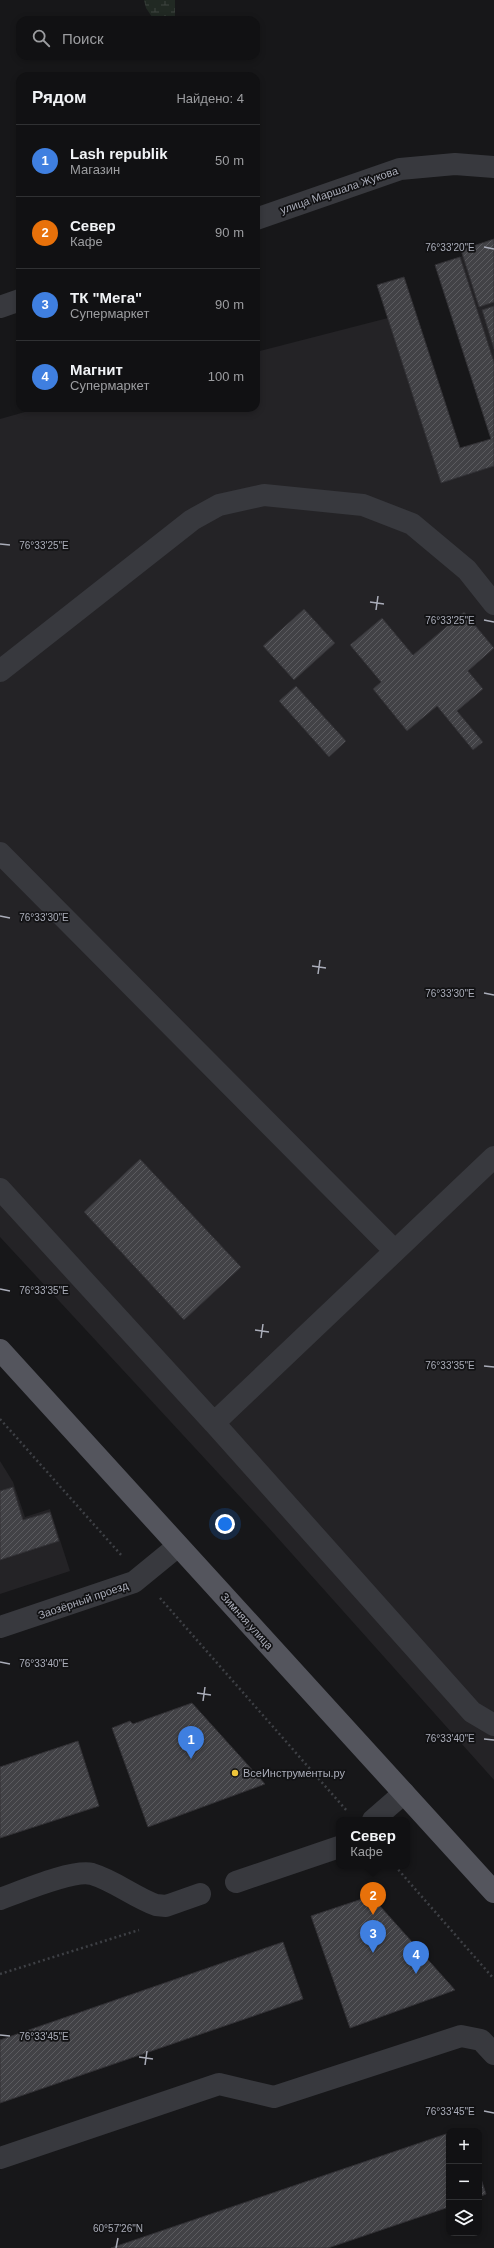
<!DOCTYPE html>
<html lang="ru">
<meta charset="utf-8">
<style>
body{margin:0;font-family:Helvetica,sans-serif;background:#1e1f21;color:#f1f3f6}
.controls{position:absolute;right:12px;bottom:12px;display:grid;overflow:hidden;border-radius:8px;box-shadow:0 2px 6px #0003}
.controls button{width:36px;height:36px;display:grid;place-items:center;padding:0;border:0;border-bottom:1px solid #303133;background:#111113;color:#f1f3f6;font:20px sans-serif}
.you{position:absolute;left:225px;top:1524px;width:14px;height:14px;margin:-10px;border:3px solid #fff;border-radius:50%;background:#1a73e8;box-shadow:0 0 0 6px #1a73e833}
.badge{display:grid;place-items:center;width:26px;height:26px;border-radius:50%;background:#eec43a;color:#fff;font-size:13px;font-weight:700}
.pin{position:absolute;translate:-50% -33px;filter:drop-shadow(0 1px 2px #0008)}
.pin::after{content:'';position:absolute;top:21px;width:14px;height:12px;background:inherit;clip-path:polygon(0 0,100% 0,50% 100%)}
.popup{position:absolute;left:336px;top:1817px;width:74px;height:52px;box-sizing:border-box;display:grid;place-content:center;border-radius:8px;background:#111113;filter:drop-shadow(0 1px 3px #0005);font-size:13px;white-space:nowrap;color:#9c9da0}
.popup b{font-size:15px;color:#f1f3f6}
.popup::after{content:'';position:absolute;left:50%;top:100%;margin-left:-8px;border:8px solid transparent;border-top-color:#111113}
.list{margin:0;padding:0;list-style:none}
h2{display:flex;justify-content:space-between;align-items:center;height:52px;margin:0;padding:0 16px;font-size:17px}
h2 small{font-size:13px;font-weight:400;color:#9c9da0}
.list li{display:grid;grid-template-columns:26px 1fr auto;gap:12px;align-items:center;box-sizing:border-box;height:72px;padding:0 16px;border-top:1px solid #303133}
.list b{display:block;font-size:15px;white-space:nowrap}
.list p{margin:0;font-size:13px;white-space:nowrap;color:#9c9da0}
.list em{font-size:13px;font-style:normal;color:#9c9da0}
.icon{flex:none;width:22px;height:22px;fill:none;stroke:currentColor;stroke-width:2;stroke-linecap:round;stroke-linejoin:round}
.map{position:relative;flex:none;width:494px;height:2248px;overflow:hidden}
.search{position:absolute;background:#111113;box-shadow:0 2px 6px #0003;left:16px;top:16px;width:244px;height:44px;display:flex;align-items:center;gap:10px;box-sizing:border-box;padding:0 14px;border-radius:12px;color:#9c9da0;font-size:15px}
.panel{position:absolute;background:#111113;box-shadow:0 2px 6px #0003;left:16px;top:72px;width:244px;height:340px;border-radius:12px}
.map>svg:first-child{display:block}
</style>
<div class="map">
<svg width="494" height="2248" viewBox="0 0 494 2248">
<defs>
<pattern id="wetland-marsh" width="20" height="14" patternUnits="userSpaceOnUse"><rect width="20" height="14" fill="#212923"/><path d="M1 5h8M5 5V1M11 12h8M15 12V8" fill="none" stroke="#3f4541"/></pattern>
<pattern id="building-hatch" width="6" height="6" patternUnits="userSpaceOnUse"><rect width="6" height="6" fill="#424246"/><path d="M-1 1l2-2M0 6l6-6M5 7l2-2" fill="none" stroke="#5b5b5f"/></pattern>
</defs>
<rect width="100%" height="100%" fill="#171719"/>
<path fill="#242326" d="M494,239V362L460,257L463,256L461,250Z
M388,318L441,483L494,466V1780L268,1527L0,1237V419L39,408H256V352Z
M0,1461L13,1482L25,1517L50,1509L70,1571L0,1594Z"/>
<path fill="url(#wetland-marsh)" d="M144,0H175V20H154L146,8Z"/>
<path fill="url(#building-hatch)" stroke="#323135" d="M494,239V302L479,307L461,250Z
M460,257L494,362V466L441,483L377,285L404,277L460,448L491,439L435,265Z
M494,306V349L482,310Z
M304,609L335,643L294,680L263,646Z
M464,612L494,648L468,671L483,689L457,711L483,742L473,750L437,706L407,731L373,689L381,682L350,645L382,618L413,655Z
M296,686L346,741L329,757L279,701Z
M140,1159L241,1267L184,1320L84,1212Z
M13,1487L23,1520L50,1512L59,1541L0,1560V1491Z
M192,1703L265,1784L148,1827L112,1728L130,1721L133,1724Z
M78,1741L99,1806L0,1838V1767Z
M371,1896L455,1990L350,2028L311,1916Z
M283,1942L303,1999L0,2103V2040Z
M449,2133V2207L328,2248H111Z
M479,2173L486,2194L479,2197Z"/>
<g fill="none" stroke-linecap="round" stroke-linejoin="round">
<path stroke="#3e4045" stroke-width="2.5" stroke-dasharray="2 3" stroke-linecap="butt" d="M0,1419L122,1556
M160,1598L347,1811
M395,1866L494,1979
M0,1974L139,1930"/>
<path stroke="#38393e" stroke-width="22" d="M256,219L400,169L455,164L494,167
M0,307L20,300
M0,671L192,520L219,505L264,495L363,505L412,524L467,570L494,604
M0,853L395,1251
M494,1157L214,1423L472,1712L494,1725
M0,1189L214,1423
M0,1627L134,1582L178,1546
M373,1820L404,1793
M236,1882L339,1847
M0,1899C20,1892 73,1869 92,1874C115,1881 134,1897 156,1905L166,1906L200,1894
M0,2158L219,2084L274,2097L461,2036L481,2040L494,2054"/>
<path stroke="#54555d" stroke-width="22" d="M0,1350L494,1892"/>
</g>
<path fill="none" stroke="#aaadb9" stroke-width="1.5" d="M484,247L494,249M0,544L10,545M370,602L384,604M376,610L378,596M484,620L494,622M0,916L10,918M312,966L326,968M318,974L320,960M484,993L494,995M0,1289L10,1291M255,1330L269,1332M261,1338L263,1324M484,1366L494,1367M0,1662L10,1664M197,1693L211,1695M203,1701L205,1687M484,1739L494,1740M0,2035L10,2036M139,2057L153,2059M145,2065L147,2051M484,2111L494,2113M116,2248L118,2238"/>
<circle fill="#eec43a" stroke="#121214" stroke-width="1.5" cx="235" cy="1773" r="4"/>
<g text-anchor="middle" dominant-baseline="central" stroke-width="3.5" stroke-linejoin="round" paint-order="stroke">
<g font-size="11" fill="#aaadb9" stroke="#121214">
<text transform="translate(339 190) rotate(-19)">улица Маршала Жукова</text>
<text transform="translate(83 1600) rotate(-19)">Заозёрный проезд</text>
<text transform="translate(247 1621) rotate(48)">Зимняя улица</text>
</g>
<g font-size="11" fill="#aaadb9" stroke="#121214" text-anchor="start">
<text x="243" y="1773">ВсеИнструменты.ру</text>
</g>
</g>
<g font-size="10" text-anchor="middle" fill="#aaadb9" stroke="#121214" stroke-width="3.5" stroke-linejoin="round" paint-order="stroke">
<text x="450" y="251">76°33'20"E</text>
<text x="44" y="549">76°33'25"E</text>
<text x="450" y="624">76°33'25"E</text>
<text x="44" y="921">76°33'30"E</text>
<text x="450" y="997">76°33'30"E</text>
<text x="44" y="1294">76°33'35"E</text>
<text x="450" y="1369">76°33'35"E</text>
<text x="44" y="1667">76°33'40"E</text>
<text x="450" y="1742">76°33'40"E</text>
<text x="44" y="2040">76°33'45"E</text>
<text x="450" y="2115">76°33'45"E</text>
<text x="118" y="2232">60°57'26"N</text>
</g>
</svg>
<div class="controls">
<button>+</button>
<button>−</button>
<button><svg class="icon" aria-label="layers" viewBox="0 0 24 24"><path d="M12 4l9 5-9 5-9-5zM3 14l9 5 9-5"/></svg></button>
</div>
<div class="you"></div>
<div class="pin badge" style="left:191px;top:1759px;background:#3f7fe0">1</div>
<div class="pin badge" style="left:373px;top:1915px;background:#e8710a">2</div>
<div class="popup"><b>Север</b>Кафе</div>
<div class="pin badge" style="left:373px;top:1953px;background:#3f7fe0">3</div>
<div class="pin badge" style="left:416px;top:1974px;background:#3f7fe0">4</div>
<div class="search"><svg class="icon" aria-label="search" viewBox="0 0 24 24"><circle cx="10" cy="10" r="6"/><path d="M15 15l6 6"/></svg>Поиск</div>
<section class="panel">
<h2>Рядом<small>Найдено: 4</small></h2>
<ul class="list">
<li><span class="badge" style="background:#3f7fe0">1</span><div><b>Lash republik</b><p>Магазин</p></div><em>50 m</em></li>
<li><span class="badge" style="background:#e8710a">2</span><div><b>Север</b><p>Кафе</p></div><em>90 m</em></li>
<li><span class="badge" style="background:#3f7fe0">3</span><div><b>ТК &quot;Мега&quot;</b><p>Супермаркет</p></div><em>90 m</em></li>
<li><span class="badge" style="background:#3f7fe0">4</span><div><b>Магнит</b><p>Супермаркет</p></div><em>100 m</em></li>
</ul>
</section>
</div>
